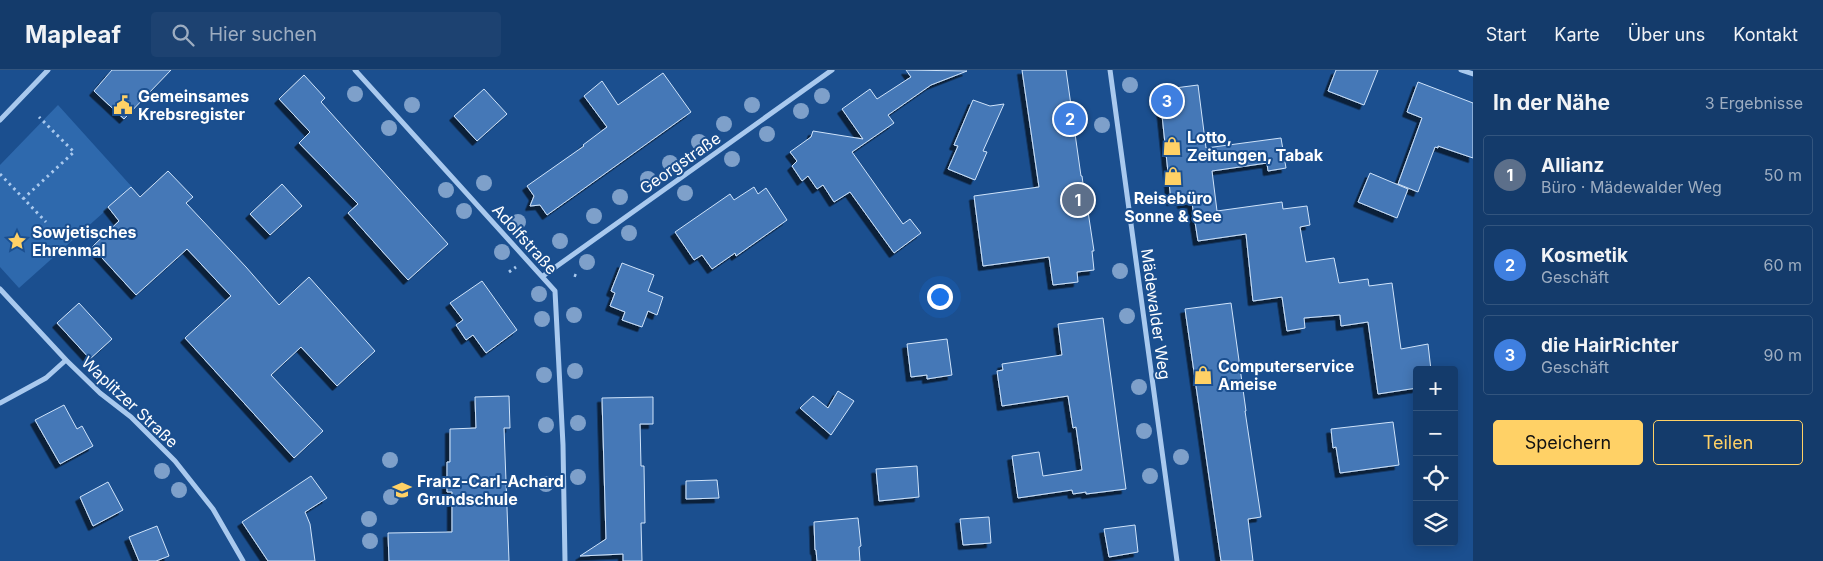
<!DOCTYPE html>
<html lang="de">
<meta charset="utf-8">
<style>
body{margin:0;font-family:Inter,sans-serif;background:#1d4271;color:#f1f3f6}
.controls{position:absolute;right:15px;bottom:15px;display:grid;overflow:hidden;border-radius:5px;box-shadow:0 2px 12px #0003}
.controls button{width:45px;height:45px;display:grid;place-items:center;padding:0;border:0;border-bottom:1px solid #33557e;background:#143b6b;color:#f1f3f6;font:25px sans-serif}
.you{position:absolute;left:939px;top:226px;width:18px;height:18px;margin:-12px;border:4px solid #fff;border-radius:50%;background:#1a73e8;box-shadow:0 0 0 8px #1a73e833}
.badge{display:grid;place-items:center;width:32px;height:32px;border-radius:50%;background:#ffd166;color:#fff;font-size:16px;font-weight:700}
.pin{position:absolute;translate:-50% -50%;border:2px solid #fff;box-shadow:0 1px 5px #0006}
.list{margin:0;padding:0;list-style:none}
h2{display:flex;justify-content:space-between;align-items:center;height:65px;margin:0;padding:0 20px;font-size:21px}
h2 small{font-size:16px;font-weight:400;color:#9dadc1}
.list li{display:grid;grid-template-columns:32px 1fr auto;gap:15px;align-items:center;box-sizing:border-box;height:80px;margin:0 10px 10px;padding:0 10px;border:1px solid #33557e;border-radius:5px}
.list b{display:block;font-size:19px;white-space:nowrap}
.list p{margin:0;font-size:16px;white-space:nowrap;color:#9dadc1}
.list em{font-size:16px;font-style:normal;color:#9dadc1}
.actions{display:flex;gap:10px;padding:15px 20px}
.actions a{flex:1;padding:11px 0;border:1px solid #ffd166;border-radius:5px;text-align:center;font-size:18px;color:#ffd166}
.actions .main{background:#ffd166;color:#111}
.icon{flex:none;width:28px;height:28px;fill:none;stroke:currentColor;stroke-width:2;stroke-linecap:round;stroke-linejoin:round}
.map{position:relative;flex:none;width:1473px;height:491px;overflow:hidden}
header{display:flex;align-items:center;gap:30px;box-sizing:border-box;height:70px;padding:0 25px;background:#143b6b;border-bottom:1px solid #33557e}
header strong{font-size:24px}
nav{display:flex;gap:28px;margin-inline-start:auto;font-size:18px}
.search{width:350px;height:45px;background:#1d4271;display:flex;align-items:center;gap:12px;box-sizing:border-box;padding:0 18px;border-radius:5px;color:#9dadc1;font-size:19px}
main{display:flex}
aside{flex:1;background:#143b6b}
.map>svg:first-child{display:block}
</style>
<header>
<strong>Mapleaf</strong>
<div class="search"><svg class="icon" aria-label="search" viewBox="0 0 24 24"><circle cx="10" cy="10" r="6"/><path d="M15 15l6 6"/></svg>Hier suchen</div>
<nav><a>Start</a><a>Karte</a><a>Über uns</a><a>Kontakt</a></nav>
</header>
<main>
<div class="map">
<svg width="1473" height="491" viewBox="0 0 1473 491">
<defs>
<filter id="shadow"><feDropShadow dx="-4.5" dy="4.5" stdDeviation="0" flood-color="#0009"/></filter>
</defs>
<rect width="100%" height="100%" fill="#1b4f8f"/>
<path fill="#2e69ad" d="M58,35L132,117L19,218L0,197V95Z"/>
<path fill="#4478b7" stroke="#cfe3fa" filter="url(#shadow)" d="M112,0H171L124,49L94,21Z
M906,0L967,1L931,15L888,45L894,53L852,82L903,154L910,149L921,163L894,183L850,122L834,132L823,115L817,119L808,106L802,111L792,96L797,91L790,82L811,67L813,61L863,69L842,39L870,19L877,29L911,7Z
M1022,0H1066L1081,106H1082L1084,121L1088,128L1087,135L1094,181H1092L1094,200L1077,202L1078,212L1053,215L1049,187L983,196L974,126L1039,117Z
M1336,0H1378L1364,35L1328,21Z
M663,3L691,42L547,145L540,135L530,136L534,126L527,116L584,76L583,75L607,57L584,26L602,11L618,35Z
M304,5L325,28L321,32L448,174L408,210L348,143L358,134L299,73L310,62L279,29Z
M1418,12L1473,33V88L1438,76V78L1435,77L1418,122L1398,114L1422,48L1407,42Z
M1198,15L1206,78L1281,68L1286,98L1268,101L1267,93L1212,101L1217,141L1282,132L1283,139L1307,136L1310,155L1300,157L1306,192L1334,188L1339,213L1368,209L1369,216L1392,213L1401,279L1428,274L1431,300H1417V318L1378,324L1368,252L1341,256L1340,245L1304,248L1305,258L1287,261L1282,227L1253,231L1246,164L1198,171L1192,133L1182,134V130L1171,131L1160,26L1167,19Z
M484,19L507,44L477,71L454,46Z
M973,30L990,36L1004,34L983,81L987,82L975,110L948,99L958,76L954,75Z
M168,101L193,127L186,133L246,197L279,235L309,207L375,281L337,316L301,277L271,305L323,361L294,388L185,268L231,226L187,179L136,225L92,177L119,151L108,137L131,117L140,127Z
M1370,103L1408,119L1397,148L1358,132Z
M282,114L302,136L270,165L250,144Z
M754,117L758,124L766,118L787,150L736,186L735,183L712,199L702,185L694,190L675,162L730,124L734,130Z
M622,193L654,205L648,221L663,227L657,245L648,241L642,257L622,250L625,242L610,236L615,223L611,221Z
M482,211L517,260L486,283L473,265L466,270L456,255L463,250L450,233Z
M79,233L112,269L90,289L57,253Z
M1231,233L1246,341H1245L1261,447L1248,449L1253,491H1221L1185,239Z
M1103,248L1126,419L1086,424V422L1073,424L1072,420L1018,428L1012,386L1039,382L1043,406L1082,400L1076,357L1073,358L1068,326L1002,336L997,301L1003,300L1002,294L1062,285L1058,254Z
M947,269L952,305L927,309V305L911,307L907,274Z
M838,321L854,331L831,365L800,338L813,326L828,338Z
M509,326L510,358H504L509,491H389L388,463L452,462V422H447V392H450V359L476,358L475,327Z
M653,327V354H640L641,396H644L645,453H641L642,491H623V484L580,486L606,469L602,328Z
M64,335L77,359L82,356L93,376L60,394L35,350Z
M1393,352L1399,395L1340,403L1336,377L1333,378L1331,359Z
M917,396L919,427L879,431L876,399Z
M311,406L327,428L305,442L310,454L315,491H268L242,452Z
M717,410L719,428L686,429V411Z
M108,412L123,440L93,456L80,427Z
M989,447L991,473L963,475L960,449Z
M858,448L861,476L859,477L860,491H817L816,480H815L814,452Z
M1135,455L1138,482L1109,487L1104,459Z
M157,456L169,486L156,491H139L129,467Z"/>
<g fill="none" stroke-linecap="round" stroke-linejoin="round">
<path stroke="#a9c9ee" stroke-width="3" stroke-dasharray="2.5 4" stroke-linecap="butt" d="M0,104L46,152
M23,129L74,82L39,47
M509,202L516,197
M574,205L579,207"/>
<path stroke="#a9c9ee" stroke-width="5" d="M355,0L555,221L563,375L565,491
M1110,0L1177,491
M1461,0L1473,4
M0,50L48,0
M543,206L832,0
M0,219L66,290L100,323L131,347L175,391L213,439L243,491
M0,333L46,308L66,290"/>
</g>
<g fill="#7ea0ca">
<circle cx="1130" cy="15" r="8"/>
<circle cx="355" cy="24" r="8"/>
<circle cx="822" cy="26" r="8"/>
<circle cx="412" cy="35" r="8"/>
<circle cx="752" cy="35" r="8"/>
<circle cx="801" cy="41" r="8"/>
<circle cx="724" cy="54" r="8"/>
<circle cx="1102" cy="55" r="8"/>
<circle cx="389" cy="58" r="8"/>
<circle cx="767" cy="64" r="8"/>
<circle cx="699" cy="72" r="8"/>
<circle cx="732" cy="89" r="8"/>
<circle cx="670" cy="93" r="8"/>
<circle cx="648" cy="109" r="8"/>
<circle cx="484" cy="113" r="8"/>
<circle cx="446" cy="120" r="8"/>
<circle cx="685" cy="123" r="8"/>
<circle cx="620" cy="127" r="8"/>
<circle cx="464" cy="141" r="8"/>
<circle cx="594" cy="146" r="8"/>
<circle cx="518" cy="152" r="8"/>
<circle cx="629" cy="163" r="8"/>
<circle cx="560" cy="171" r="8"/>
<circle cx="502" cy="182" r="8"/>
<circle cx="587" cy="192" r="8"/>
<circle cx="1120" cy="201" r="8"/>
<circle cx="539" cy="224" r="8"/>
<circle cx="574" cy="245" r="8"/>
<circle cx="1127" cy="246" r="8"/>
<circle cx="542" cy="249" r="8"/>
<circle cx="575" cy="301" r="8"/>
<circle cx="544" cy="305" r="8"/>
<circle cx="1139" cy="317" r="8"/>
<circle cx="578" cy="353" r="8"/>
<circle cx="546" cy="355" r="8"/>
<circle cx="1144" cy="361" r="8"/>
<circle cx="1181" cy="387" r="8"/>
<circle cx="390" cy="390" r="8"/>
<circle cx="162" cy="401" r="8"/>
<circle cx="1150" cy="406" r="8"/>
<circle cx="578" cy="407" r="8"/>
<circle cx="546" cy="414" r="8"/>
<circle cx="179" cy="420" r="8"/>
<circle cx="391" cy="427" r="8"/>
<circle cx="369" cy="449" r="8"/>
<circle cx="370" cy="471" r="8"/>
</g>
<defs>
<g id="civic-bare" transform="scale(1.5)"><path d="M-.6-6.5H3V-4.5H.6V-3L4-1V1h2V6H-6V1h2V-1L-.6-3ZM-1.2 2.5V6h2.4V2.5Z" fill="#ffd166" stroke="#1b4f8f" stroke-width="2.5" paint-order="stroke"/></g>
<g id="shop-bare" transform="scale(1.5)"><path d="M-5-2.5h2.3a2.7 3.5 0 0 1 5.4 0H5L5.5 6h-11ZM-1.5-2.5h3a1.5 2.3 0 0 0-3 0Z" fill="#ffd166" stroke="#1b4f8f" stroke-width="2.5" paint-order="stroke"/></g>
<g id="sight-bare" transform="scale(1.5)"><path d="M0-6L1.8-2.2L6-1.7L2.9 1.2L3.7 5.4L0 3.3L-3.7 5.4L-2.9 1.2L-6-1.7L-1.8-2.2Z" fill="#ffd166" stroke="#1b4f8f" stroke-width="2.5" paint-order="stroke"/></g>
<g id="school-bare" transform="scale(1.5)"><path d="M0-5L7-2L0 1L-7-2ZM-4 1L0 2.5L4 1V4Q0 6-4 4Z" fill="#ffd166" stroke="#1b4f8f" stroke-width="2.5" paint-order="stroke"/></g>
</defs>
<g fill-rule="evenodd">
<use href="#civic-bare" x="123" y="35"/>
<use href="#shop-bare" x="1172" y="76"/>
<use href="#shop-bare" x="1173" y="106"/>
<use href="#sight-bare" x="17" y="171"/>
<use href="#shop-bare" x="1203" y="305"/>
<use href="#school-bare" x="402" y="420"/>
</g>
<g text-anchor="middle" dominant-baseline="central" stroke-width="4" stroke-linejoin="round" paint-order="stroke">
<g font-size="16" font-weight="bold" fill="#fff" stroke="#1b4f8f" text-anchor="start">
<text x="138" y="26">Gemeinsames<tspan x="138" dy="18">Krebsregister</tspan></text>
<text x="1187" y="67">Lotto,<tspan x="1187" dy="18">Zeitungen, Tabak</tspan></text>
<text x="1173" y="128" text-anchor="middle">Reisebüro<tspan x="1173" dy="18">Sonne &amp; See</tspan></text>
<text x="32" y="162">Sowjetisches<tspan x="32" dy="18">Ehrenmal</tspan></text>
<text x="1218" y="296">Computerservice<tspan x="1218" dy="18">Ameise</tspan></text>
<text x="417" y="411">Franz-Carl-Achard<tspan x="417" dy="18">Grundschule</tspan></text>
</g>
<g font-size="16" fill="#fff" stroke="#1b4f8f">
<text transform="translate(680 93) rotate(-35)">Georgstraße</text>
<text transform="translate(525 169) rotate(48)">Adolfstraße</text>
<text transform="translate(1156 244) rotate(82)">Mädewalder Weg</text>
<text transform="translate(130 332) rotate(43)">Waplitzer Straße</text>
</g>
</g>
</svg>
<div class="controls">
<button>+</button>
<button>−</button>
<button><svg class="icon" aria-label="locate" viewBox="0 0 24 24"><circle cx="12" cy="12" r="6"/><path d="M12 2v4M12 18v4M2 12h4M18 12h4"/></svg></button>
<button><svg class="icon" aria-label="layers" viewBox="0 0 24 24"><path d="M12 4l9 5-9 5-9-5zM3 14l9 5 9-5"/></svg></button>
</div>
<div class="you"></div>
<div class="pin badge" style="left:1078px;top:130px;background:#5c6f8a">1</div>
<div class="pin badge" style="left:1070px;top:49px;background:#3f7fe0">2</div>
<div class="pin badge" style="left:1167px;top:31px;background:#3f7fe0">3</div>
</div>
<aside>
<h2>In der Nähe<small>3 Ergebnisse</small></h2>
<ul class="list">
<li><span class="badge" style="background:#5c6f8a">1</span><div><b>Allianz</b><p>Büro · Mädewalder Weg</p></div><em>50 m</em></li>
<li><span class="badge" style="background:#3f7fe0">2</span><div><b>Kosmetik</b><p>Geschäft</p></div><em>60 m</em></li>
<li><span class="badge" style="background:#3f7fe0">3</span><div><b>die HairRichter</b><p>Geschäft</p></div><em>90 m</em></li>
</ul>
<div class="actions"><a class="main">Speichern</a><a>Teilen</a></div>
</aside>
</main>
